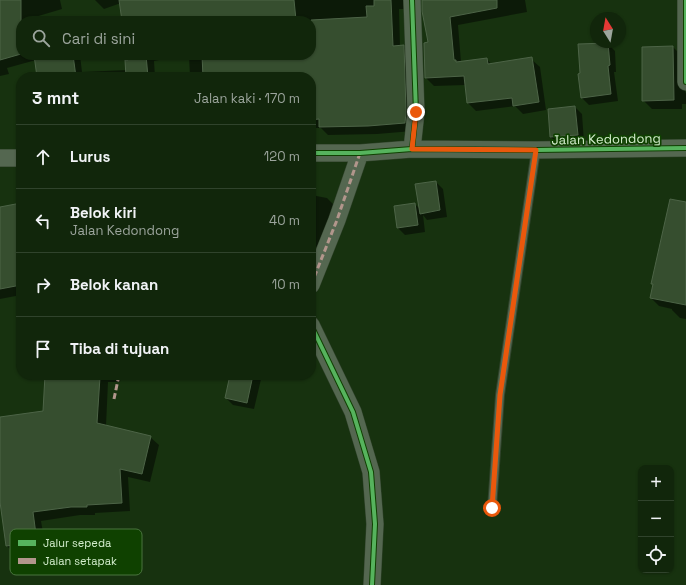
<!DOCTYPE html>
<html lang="id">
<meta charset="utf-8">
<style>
body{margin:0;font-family:"Space Grotesk",sans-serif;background:#1e3219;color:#f1f3f6}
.controls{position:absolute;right:12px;bottom:12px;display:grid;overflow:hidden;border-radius:8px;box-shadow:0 1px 3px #0004}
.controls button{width:36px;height:36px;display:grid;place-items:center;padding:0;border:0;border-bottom:1px solid #30432c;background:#11260b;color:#f1f3f6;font:20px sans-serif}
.compass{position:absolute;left:590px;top:12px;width:36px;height:36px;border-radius:50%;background:#11260b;box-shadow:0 1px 3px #0004;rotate:349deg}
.stop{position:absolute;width:12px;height:12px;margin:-9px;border:3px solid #ea580c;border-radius:50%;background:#fff}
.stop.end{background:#ea580c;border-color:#fff;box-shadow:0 1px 4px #0008}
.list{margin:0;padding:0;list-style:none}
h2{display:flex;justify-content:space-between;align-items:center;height:52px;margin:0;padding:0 16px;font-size:17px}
h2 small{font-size:13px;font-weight:400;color:#9ca59d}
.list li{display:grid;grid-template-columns:26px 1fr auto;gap:12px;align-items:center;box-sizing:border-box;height:64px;padding:0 16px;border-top:1px solid #30432c}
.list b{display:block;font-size:15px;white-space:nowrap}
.list p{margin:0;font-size:13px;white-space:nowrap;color:#9ca59d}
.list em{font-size:13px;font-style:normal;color:#9ca59d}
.icon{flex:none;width:22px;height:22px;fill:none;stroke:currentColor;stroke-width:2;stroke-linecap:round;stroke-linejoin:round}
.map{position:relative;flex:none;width:686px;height:585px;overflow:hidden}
.search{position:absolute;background:#11260b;box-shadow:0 1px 3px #0004;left:16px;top:16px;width:300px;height:44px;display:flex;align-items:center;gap:10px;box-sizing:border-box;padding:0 14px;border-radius:16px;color:#9ca59d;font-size:15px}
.panel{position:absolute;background:#11260b;box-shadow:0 1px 3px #0004;left:16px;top:72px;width:300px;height:308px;border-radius:16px}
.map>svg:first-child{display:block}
</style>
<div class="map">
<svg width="686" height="585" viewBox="0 0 686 585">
<rect width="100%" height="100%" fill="#17320f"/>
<path fill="#0007" d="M0,0H60L62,9L25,20L26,21H21V55H80L82,72L127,70L129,61L128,55H158L159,60L154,61L155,77H38L36,60L7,68L9,74L0,76Z
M95,0H415L410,9H399L400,46H403L411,54L413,131L377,134L328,135L321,128H311V77H190L189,55H311V21H123L121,3L104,9Z
M423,0H525L527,12L458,25L461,62L487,59L492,65L531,59L540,67L546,110L523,114L515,106L476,111L468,103L466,85L434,86L426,78L425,43H430Z
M608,44L615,51L616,72H614L618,101L589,105L582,98Z
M673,47L682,56L684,74L685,92L686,93V104H682V109H652L643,100V48Z
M575,107L582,114L584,142L558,144L551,137Z
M436,182L443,189L447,217L427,220L423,215L425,232L405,235L398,228L415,204L420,209Z
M311,195L327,198L334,205L324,248L311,246Z
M18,196H21V295L0,299V208L20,205Z
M686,204V319L680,318L672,310V309L659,306L651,298L654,285L652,284Z
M51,375H121L120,382H108L106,426L150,437L159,445L150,482L128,477L130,511L95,513V515H80L41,521L46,550L16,555L7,546L0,494V418L44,412Z
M231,375H262L254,409L233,405L226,398Z"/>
<path fill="#364e2f" stroke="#4d6447" d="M0,0H21V54L0,60Z
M119,0H294L296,20L271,21V18L219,21H122Z
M374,0H391L393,46L404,45L406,112L405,123L368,126L319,127V119L311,120V77H203L202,55H311V20L367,17L366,6H374Z
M422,0H497V8L450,17L454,60H456V62L487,58L488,64L532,57L539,102L513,106L512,98L467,103L464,76L425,78L424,43L428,42L422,11Z
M608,43L610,65L608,66L611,94L581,98L578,74L580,73L578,44Z
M673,46L674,100L642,101V47Z
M34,55H73L76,77H37Z
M127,55H146L148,77H126L125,60H128Z
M575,106L578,135L550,137L548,109Z
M436,181L440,210L420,214L415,184Z
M670,199L686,202V305L650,298L653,284H651Z
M21,203V285L0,289V207Z
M415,203L418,225L397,228L394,206Z
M45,375L100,377L97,423L151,436L142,474L120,469L122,503L87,505V507H71L33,512L37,542L6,546L0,502V417L43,411Z
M230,375H253L247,403L225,398Z"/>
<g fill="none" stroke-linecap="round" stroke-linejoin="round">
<g stroke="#32442d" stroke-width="10">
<path id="service" d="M492,508L500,395L536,150"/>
</g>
<g stroke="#32442d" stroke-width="18">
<path id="minor" d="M412,0L416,112L412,149
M686,0V82
M311,153H360L412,149L536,150L686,148
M0,158H21
M311,285L337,220L360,153
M311,325L353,412L371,472L375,524L372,585"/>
</g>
<use href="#service" stroke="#546750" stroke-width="8"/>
<use href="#minor" stroke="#546750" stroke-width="17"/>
<path stroke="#b2968c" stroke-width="3" stroke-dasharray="6 3" stroke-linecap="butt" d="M311,285L337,220L360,153
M114,399L119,375"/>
<g stroke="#0f4100" stroke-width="6">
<path id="cycleway" d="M412,0L416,112L412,149
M686,0V82
M311,153H360L412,149L536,150L686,148
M311,325L353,412L371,472L375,524L372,585"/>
</g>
<use href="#cycleway" stroke="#56b35d" stroke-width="4"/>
</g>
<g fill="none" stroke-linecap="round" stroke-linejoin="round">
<path stroke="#ea580c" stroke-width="5" d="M416,112L412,149L536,150L500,395L492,508"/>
</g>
<g text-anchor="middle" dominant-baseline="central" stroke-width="3.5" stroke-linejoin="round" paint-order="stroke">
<g font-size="13" fill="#d4eecd" stroke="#0f4100">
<text transform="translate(606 139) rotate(-1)">Jalan Kedondong</text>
</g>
</g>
<rect x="10" y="529" width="132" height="46" rx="6" fill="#0f4100" stroke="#4a753e" stroke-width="1"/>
<rect x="18" y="540" width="18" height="6" fill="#56b35d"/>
<rect x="18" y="558" width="18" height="6" fill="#b2968c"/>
<g font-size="11" fill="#d4eecd">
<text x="43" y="547">Jalur sepeda</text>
<text x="43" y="565">Jalan setapak</text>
</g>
</svg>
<div class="controls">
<button>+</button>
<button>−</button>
<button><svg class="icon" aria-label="locate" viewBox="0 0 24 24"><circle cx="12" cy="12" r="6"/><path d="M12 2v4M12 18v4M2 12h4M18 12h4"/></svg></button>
</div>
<svg class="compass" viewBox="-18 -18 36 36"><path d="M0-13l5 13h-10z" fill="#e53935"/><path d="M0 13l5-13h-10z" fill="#9ca59d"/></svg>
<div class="stop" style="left:492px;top:508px"></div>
<div class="stop end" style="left:416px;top:112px"></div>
<div class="search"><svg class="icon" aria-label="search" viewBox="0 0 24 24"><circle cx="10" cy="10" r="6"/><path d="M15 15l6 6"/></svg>Cari di sini</div>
<section class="panel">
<h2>3 mnt<small>Jalan kaki · 170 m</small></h2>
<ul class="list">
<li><svg class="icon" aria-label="ahead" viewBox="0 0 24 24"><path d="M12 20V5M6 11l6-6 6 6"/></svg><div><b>Lurus</b></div><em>120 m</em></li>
<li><svg class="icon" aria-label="left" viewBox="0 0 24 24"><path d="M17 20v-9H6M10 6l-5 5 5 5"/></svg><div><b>Belok kiri</b><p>Jalan Kedondong</p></div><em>40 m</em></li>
<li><svg class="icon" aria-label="right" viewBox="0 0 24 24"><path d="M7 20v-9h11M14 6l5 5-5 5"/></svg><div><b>Belok kanan</b></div><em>10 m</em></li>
<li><svg class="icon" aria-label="arrive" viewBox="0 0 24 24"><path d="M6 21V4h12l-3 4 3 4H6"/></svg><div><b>Tiba di tujuan</b></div></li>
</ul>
</section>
</div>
